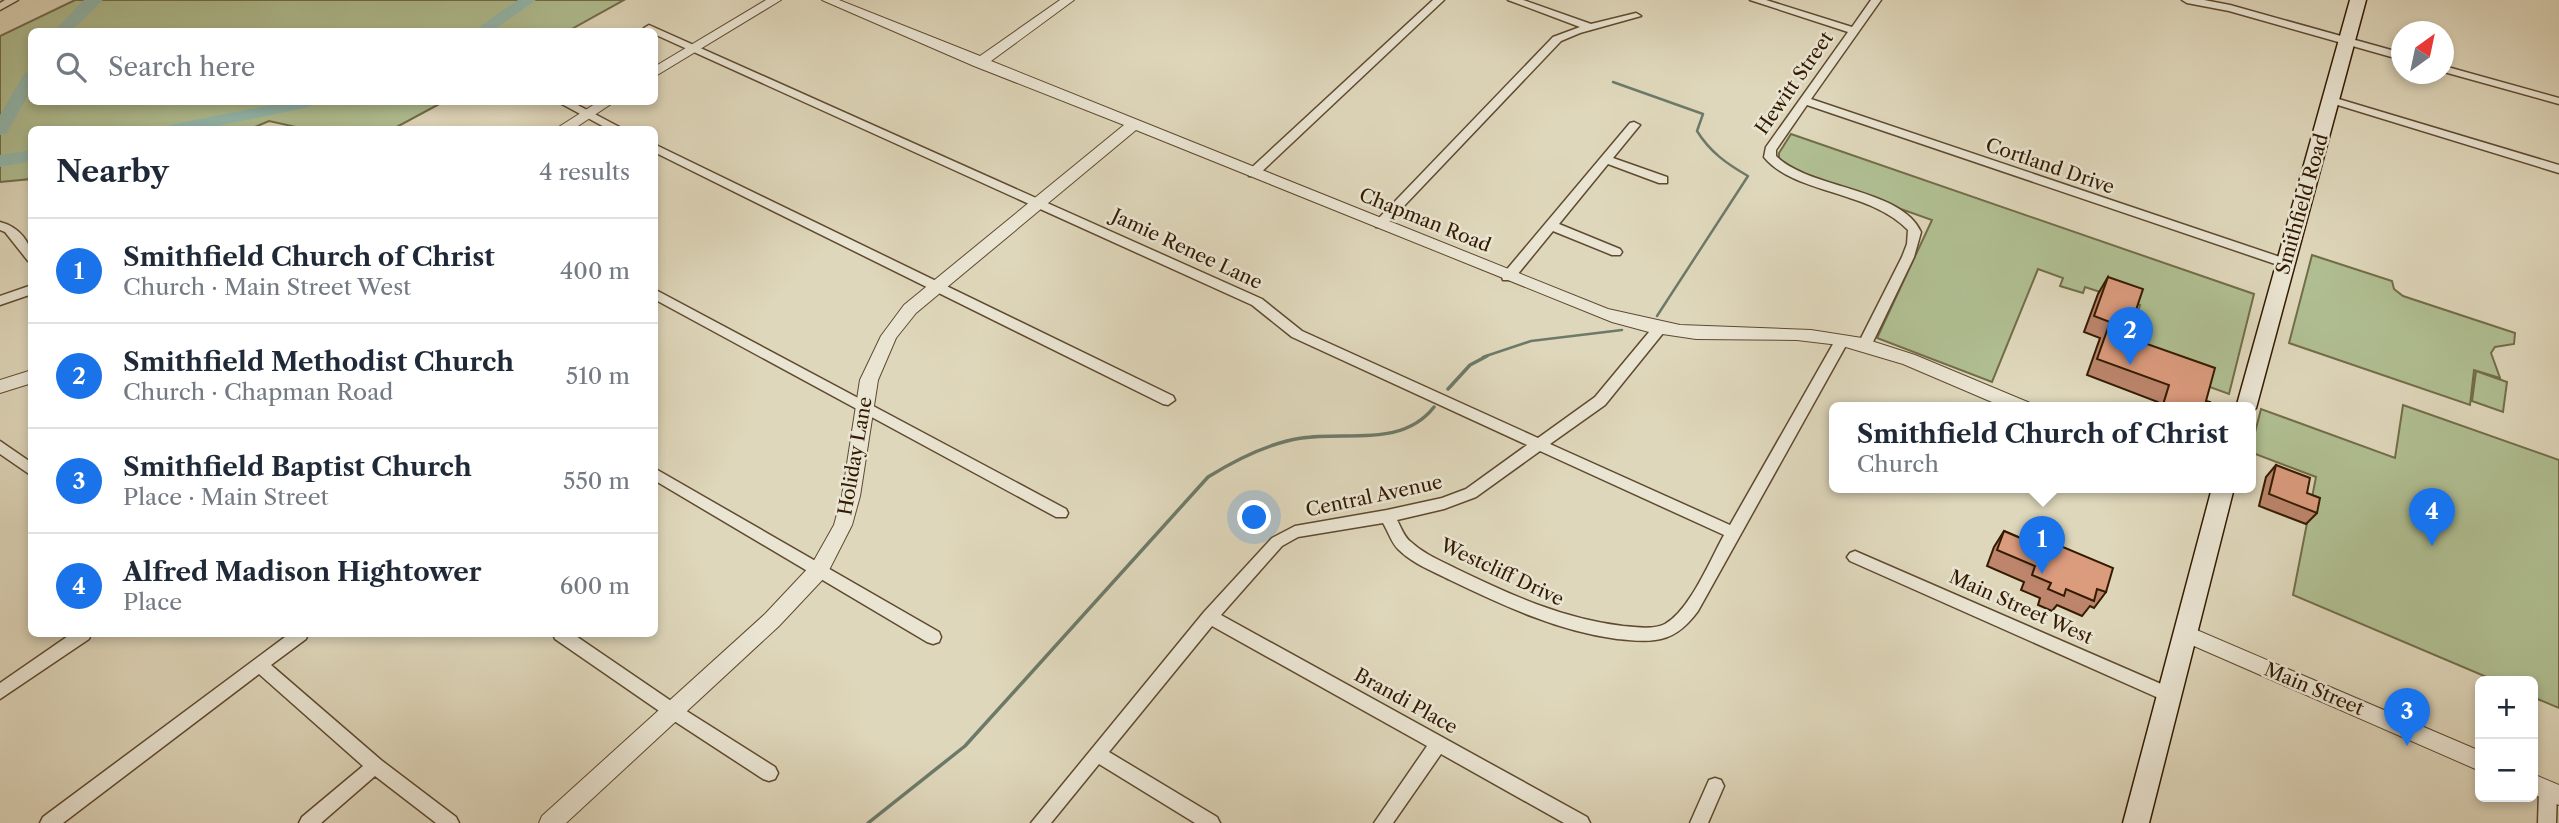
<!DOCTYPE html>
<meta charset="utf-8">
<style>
body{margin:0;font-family:"Libre Caslon Text",serif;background:#f2f2f3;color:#1f2937}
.controls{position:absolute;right:21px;bottom:21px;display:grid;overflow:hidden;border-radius:10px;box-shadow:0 4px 10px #0003}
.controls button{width:63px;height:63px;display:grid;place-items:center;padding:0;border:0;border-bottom:2px solid #e0e1e3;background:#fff;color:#1f2937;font:35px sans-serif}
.compass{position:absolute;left:2391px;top:21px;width:63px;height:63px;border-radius:50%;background:#fff;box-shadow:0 4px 10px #0003;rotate:33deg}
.you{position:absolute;left:1255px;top:518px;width:24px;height:24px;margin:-18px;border:5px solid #fff;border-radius:50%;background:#1a73e8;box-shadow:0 0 0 10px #1a73e833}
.badge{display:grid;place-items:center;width:46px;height:46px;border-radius:50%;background:#1a73e8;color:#fff;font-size:23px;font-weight:700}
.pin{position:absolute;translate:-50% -58px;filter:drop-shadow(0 2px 4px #0008)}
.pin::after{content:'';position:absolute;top:37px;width:24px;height:21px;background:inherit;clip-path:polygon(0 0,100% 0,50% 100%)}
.popup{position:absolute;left:1829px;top:402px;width:427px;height:91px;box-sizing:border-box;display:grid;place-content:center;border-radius:10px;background:#fff;filter:drop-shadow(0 2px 5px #0005);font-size:23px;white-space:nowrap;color:#747a83}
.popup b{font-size:26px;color:#1f2937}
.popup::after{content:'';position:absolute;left:50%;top:100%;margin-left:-14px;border:14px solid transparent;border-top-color:#fff}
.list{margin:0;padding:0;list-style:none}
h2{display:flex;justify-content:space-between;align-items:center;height:91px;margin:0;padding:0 28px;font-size:30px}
h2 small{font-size:23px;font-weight:400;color:#747a83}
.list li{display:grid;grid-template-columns:46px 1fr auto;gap:21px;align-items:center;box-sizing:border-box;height:105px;padding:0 28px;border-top:2px solid #e0e1e3}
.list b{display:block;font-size:26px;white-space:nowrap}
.list p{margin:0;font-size:23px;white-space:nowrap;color:#747a83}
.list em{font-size:23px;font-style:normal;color:#747a83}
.icon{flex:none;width:38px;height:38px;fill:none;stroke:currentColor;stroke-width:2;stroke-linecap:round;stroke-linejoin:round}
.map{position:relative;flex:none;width:2559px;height:823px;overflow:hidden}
.search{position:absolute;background:#fff;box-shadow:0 4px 10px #0003;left:28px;top:28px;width:630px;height:77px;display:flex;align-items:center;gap:18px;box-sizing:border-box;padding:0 24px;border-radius:10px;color:#747a83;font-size:26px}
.panel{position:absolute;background:#fff;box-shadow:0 4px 10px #0003;left:28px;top:126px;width:630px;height:511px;border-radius:10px}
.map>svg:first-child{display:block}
</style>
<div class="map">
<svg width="2559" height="823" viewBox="0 0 2559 823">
<rect width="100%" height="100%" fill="#dfd7bb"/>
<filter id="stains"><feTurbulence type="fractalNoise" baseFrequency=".00286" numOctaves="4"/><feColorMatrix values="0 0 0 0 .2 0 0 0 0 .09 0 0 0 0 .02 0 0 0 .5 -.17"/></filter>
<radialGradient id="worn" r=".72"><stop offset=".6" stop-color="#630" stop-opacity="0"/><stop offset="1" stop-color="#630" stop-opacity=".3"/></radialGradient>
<path fill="#b0bf92" stroke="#726d49" stroke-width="2" d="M75,0H624L568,31L32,32V102H443L393,129H305L269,121L248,130H32L31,179L0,182V36Z
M1791,134L2254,294L2229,394L2124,356L2140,305L2085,287L2083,293L2060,286L2063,278L2038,269L1992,382L1877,338L1932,220L1794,171L1779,160V153Z
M2312,255L2392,281L2394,289L2403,296L2515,333L2514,344L2495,347L2491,353L2500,378L2474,370L2470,405L2289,343Z
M2476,371L2507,382L2503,412L2472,401Z
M2403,405L2559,460V708L2533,697V681H2496L2293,595L2316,477L2250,452L2261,409L2395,458Z"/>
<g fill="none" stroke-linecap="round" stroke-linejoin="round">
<path stroke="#6d7a69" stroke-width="2.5" d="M1613,82L1703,114L1697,131C1710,152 1727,164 1748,176L1657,316
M1483,357L1531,341L1622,330"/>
<path stroke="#6d7a69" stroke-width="3.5" d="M1448,389L1470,365L1487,356
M868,823L965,746L1208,477C1237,459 1268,443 1302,438C1347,431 1402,448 1434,407"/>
<path fill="#93baaf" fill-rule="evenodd" d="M84,0H103L70,32H53Z
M518,0H536L491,32H472Z
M32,69V89L6,134L0,135V115L24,74Z
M286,102H317L309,107L198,130H162L170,125Z
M32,150V161L0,167V155Z"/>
<g stroke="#5f4a2f" stroke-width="3">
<path id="minor" d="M5,0H18L0,10V3Z
M1433,0H1444L1257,176H1249V170Z
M1508,0H1523L1591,24L1636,13L1641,16L1580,33L1561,41L1384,227H1376L1374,224L1376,221L1553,37L1580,27Z
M1750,0H1766L1852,27L1871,0H1881L1811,99L2289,260L2291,263L2289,266H2281L1807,105L1776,150V156C1809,189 1902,188 1921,232L1914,257L1871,346L1864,351L1859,349L1857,346L1902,257L1907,244L1908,230C1870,190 1794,194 1764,157L1766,147L1848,32Z
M2182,0H2204L2230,5L2402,53V60L2229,11L2187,3Z
M649,25L1262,299L1302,331L1538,438L1595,397L1654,326H1664L1666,329L1664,332L1605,405L1550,444L1730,525L1837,337H1847L1849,340L1698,611C1687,626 1674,638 1655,640C1643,642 1630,640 1617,639C1558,631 1504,606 1450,580C1433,571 1413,564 1399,550C1392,544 1388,531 1383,523L1298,537L1282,546L1221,615L1587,817L1590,823H1564L1441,754L1393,823H1374L1427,746L1212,626L1109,752L1217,817L1220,823H1195L1099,764L1051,823H1031L1204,612L1272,538L1295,526L1387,510L1442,498L1466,489L1527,445L1292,337L1252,305L654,34V32L645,30L644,28ZM1540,451L1724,535C1710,560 1690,610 1665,624C1653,630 1636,627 1623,626C1563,619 1511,595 1457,569C1441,561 1424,554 1411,542C1404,537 1401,527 1397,520L1444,509L1476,497Z
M2444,66L2559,98V104L2444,72Z
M2332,97L2559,165V173L2328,102L2326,100Z
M558,102H572L625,130H610Z
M1634,122L1640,125L1613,158L1667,177V183H1659L1608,164L1559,224L1620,249L1622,252L1620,255H1612L1553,231L1513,280H1503L1502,277L1503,274L1630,123Z
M654,144L1173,396L1175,400L1168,405L1163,404L654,152Z
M0,222C19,227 32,242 32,262L28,261L5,232L0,230Z
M32,285V294L0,305V296Z
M654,289L1066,509L1068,513L1066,517H1056L654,299Z
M0,441L32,463V476L0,454Z
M654,468L939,632L941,637L939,642L933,644L927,642L654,480Z
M1855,551L2175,690L2177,695L2175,700L2169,702L2163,700L1850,561L1847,557L1850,553Z
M71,634H91L89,639L0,699V683Z
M289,634H308L306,639L271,665L381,760L456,817L459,823H436L375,776L321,823H299L302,817L363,766L259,674L63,823H40L43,817Z
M553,634H573L677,705L775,767L778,773L775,779L769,781L763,779L665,715L555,639Z
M1715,778L1721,780L1724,786L1708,823H1690L1709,780Z
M2548,782L2554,784L2557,790L2556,823H2538L2539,790L2542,784Z"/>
</g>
<g stroke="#5f4a2f" stroke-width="2">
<path id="tertiary" d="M766,0H781L654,77V67Z
M822,0H839L980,56L1060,0H1074L991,61L1608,309L1680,325L1811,330L1862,338L1915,355L2030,403L2033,408H2006L1903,364L1839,345L1797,340L1696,339L1649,332L1612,322L1136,130L916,313L896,338L878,380L860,496L852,525L826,576L779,626L566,823H539L542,816L765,614L812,564L834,525L842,496L860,380L881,336L904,305L1124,125L974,66Z
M598,102H614L572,130H554Z
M32,370V383L0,393V380Z
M2185,625L2480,751V771L2178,639L2175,633L2178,627Z
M2533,774L2559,785V805L2533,794Z"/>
</g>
<g stroke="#341b00" stroke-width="3">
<path id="secondary" d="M2350,0H2366L2256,408L2250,414V408H2236Z
M2212,488H2234L2149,823H2123Z"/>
</g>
<use href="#minor" fill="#eae5d3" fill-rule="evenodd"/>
<use href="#tertiary" fill="#eae5d3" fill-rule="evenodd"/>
<use href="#secondary" fill="#eae5d3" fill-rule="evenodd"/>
</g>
<path fill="#bc856c" stroke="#341b00" stroke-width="2" d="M2108,277L2127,337L2206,401L2208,408H2156L2158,402L2087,375L2100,338L2084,332L2098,294Z
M2276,465L2307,493L2317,513L2306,524L2259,506L2266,477Z
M2004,531L2040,546L2044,539L2106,592L2094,608L2090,606L2082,616L2057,605L2052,611L2038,605L2040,598L2021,590L2024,582L1987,566L1994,547Z"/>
<path fill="#db9b7d" stroke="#341b00" stroke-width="2" d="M2108,277L2143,289L2127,337L2215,368L2206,401L2210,402L2208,408H2162L2169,385L2097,359L2110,322L2094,316Z
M2276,465L2310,478L2307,493L2320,498L2317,513L2269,494Z
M2004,531L2041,547L2044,539L2113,568L2106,592L2097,589L2094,601L2066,589L2064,596L2048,589L2051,583L2032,575L2035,566L1997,550Z"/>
<g text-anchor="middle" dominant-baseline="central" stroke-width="5" stroke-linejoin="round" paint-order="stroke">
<g font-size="19" fill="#341b00" stroke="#eae5d3">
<text transform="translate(1794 83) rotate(-55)">Hewitt Street</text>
<text transform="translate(2050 166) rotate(19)">Cortland Drive</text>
<text transform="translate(2302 204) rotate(-74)">Smithfield Road</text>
<text transform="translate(1425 220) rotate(22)">Chapman Road</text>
<text transform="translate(1187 249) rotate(25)">Jamie Renee Lane</text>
<text transform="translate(855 456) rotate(-80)">Holiday Lane</text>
<text transform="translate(1374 496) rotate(-12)">Central Avenue</text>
<text transform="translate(1502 572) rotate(25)">Westcliff Drive</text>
<text transform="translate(2021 607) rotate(24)">Main Street West</text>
<text transform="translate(2314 689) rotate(23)">Main Street</text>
<text transform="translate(1406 701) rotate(29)">Brandi Place</text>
</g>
</g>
<rect width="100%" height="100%" filter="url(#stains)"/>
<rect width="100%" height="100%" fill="url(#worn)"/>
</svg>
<div class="controls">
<button>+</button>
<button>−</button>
</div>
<svg class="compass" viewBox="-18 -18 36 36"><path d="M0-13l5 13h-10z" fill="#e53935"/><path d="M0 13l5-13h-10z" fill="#747a83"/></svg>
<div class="you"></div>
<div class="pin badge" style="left:2042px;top:574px">1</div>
<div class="popup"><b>Smithfield Church of Christ</b>Church</div>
<div class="pin badge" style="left:2130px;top:365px">2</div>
<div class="pin badge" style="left:2407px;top:746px">3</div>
<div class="pin badge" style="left:2432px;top:546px">4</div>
<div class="search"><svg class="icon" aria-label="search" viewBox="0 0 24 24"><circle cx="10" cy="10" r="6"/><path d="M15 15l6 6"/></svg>Search here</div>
<section class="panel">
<h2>Nearby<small>4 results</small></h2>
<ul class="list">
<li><span class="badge">1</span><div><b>Smithfield Church of Christ</b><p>Church · Main Street West</p></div><em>400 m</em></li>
<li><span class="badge">2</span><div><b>Smithfield Methodist Church</b><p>Church · Chapman Road</p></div><em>510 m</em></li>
<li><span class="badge">3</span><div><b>Smithfield Baptist Church</b><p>Place · Main Street</p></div><em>550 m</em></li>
<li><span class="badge">4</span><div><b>Alfred Madison Hightower</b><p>Place</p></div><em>600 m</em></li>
</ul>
</section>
</div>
